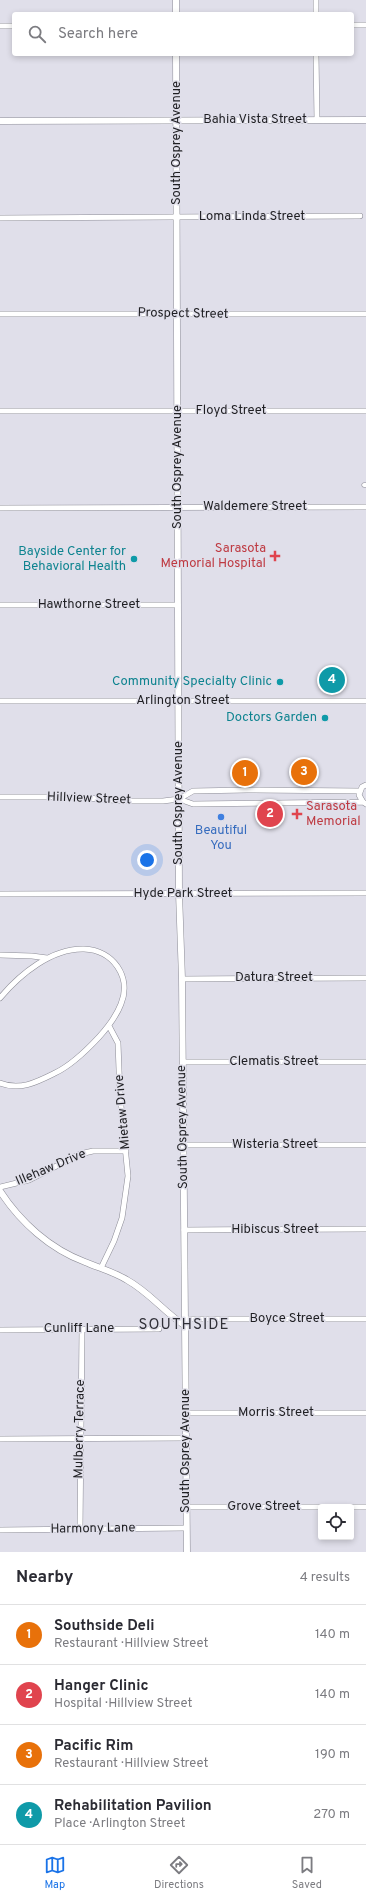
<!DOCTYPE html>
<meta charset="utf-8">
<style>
body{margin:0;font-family:Overpass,sans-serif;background:#f7f7f7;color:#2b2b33}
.controls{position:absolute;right:12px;bottom:12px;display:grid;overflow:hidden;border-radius:4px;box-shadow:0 2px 6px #0003}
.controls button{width:36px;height:36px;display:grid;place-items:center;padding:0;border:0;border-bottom:1px solid #e1e1e2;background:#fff;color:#2b2b33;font:20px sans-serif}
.you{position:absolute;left:147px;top:860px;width:14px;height:14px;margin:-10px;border:3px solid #fff;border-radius:50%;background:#1a73e8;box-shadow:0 0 0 6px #1a73e833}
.badge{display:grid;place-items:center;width:26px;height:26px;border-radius:50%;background:#1a73e8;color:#fff;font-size:13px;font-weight:700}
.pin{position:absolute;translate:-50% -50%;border:2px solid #fff;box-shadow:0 1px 4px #0006}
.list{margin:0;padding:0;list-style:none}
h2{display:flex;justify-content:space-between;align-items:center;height:52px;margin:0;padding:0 16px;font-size:17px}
h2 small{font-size:13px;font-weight:400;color:#7c7c81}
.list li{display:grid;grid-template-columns:26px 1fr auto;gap:12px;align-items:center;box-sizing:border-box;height:60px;padding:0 16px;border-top:1px solid #e1e1e2}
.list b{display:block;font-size:15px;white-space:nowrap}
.list p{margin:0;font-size:13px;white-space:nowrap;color:#7c7c81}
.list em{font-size:13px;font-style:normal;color:#7c7c81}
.icon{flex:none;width:22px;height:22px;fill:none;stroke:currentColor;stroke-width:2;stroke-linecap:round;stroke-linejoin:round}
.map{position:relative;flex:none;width:366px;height:1552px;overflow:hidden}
.search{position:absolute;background:#fff;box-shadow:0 2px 6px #0003;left:12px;right:12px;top:12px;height:44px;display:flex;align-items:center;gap:10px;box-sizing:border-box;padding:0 14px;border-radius:4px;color:#7c7c81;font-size:15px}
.sheet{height:292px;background:#fff}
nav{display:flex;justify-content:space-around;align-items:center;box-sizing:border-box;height:56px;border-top:1px solid #e1e1e2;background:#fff;font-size:11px;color:#7c7c81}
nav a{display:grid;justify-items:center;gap:2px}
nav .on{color:#1a73e8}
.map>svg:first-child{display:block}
</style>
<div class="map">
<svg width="366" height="1552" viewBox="0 0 366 1552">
<rect width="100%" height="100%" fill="#e0dfea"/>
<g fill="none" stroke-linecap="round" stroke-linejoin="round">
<g stroke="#8c8c96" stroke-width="5">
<path id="pedestrian" d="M364,485H366"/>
</g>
<g stroke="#8c8c96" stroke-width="6">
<path id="minor" d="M316,0V14
M352,25H366
M0,26H14
M316,54L317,120
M0,218L360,216
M0,314H366
M0,411H366
M0,508L366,507
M0,605H178
M0,701H366
M366,785L362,787L359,795L363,802L366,804
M0,797H76L122,801H163L179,799L193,791L247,790L360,791
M179,799L193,804L363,802
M0,894L366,893
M0,955L32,956L47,958
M182,979L366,978
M0,998C20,974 52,948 84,949C113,950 132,977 121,1004C116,1017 108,1027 99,1037C86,1051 72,1065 55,1073C37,1082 20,1091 0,1083
M183,1062H366
M184,1145H366
M0,1187L29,1180L80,1154L93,1151H126
M184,1230L366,1229
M101,1268L114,1241L122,1218L128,1176L120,1096L118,1043L109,1026
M184,1319H366
M0,1330L159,1329
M186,1413H366
M0,1439L186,1438
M186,1507H366
M80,1529L82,1329
M0,1530L186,1528"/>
</g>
<g stroke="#8c8c96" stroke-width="7">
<path id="tertiary" d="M176,0V14
M176,54L179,893L182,979L187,1552
M0,121L366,120
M0,1191C20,1222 50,1249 85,1262C99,1268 114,1272 127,1280C149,1292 164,1312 184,1325"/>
</g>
<use href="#pedestrian" stroke="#fff" stroke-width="4"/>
<use href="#minor" stroke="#fff" stroke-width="5"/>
<use href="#tertiary" stroke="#fff" stroke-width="6"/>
</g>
<g fill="#e0444e" stroke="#e0dfea" stroke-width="1.5">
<path d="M273 550h4v4h4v4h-4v4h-4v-4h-4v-4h4z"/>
<path d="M295 808h4v4h4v4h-4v4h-4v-4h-4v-4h4z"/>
</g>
<g fill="#0f9aa8" stroke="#e0dfea" stroke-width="1.5">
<circle cx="134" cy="559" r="4"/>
<circle cx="280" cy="682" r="4"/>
<circle cx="325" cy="718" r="4"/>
</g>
<circle fill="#3f7fe0" stroke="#e0dfea" stroke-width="1.5" cx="221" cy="817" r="4"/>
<g text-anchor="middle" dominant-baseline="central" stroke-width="3" stroke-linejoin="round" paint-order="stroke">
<g font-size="13" fill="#1f1f23" stroke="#e0dfea">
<text x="255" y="120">Bahia Vista Street</text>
<text transform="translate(177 143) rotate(-90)">South Osprey Avenue</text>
<text x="252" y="217">Loma Linda Street</text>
<text transform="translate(183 314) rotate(1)">Prospect Street</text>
<text x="231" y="411">Floyd Street</text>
<text transform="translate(178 467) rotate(-90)">South Osprey Avenue</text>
<text x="255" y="507">Waldemere Street</text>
<text x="89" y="605">Hawthorne Street</text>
<text x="183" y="701">Arlington Street</text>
<text transform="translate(89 799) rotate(2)">Hillview Street</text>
<text transform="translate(179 803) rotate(-90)">South Osprey Avenue</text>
<text x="183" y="894">Hyde Park Street</text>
<text x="274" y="978">Datura Street</text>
<text x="274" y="1062">Clematis Street</text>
<text transform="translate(123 1112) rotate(-95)">Mietaw Drive</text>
<text transform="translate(183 1127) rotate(-91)">South Osprey Avenue</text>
<text x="275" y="1145">Wisteria Street</text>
<text transform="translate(51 1168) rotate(-23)">Illehaw Drive</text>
<text x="275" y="1230">Hibiscus Street</text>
<text x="287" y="1319">Boyce Street</text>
<text x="79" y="1329">Cunliff Lane</text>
<text x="276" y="1413">Morris Street</text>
<text transform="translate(80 1429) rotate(-89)">Mulberry Terrace</text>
<text transform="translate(186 1451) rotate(-90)">South Osprey Avenue</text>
<text x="264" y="1507">Grove Street</text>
<text transform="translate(93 1529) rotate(-1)">Harmony Lane</text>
</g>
<g font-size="13" fill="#be3a42" stroke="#e0dfea" text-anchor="end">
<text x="266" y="549">Sarasota<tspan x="266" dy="15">Memorial Hospital</tspan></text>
<text x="306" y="807" text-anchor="start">Sarasota<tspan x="306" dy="15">Memorial</tspan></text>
</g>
<g font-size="13" fill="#0d838f" stroke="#e0dfea" text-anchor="end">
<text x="126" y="552">Bayside Center for<tspan x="126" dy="15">Behavioral Health</tspan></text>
<text x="272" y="682">Community Specialty Clinic</text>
<text x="317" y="718">Doctors Garden</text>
</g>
<g font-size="13" fill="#366cbe" stroke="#e0dfea">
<text x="221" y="831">Beautiful<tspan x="221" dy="15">You</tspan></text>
</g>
<g font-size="15" letter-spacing="1" fill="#303038" stroke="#e0dfea">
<text x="184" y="1325">SOUTHSIDE</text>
</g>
</g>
</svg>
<div class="controls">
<button><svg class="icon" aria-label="locate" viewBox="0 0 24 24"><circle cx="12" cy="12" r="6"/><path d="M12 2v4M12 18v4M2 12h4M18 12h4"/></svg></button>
</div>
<div class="you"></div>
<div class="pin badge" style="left:245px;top:773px;background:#e8710a">1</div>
<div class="pin badge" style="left:270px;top:814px;background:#e0444e">2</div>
<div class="pin badge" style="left:304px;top:772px;background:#e8710a">3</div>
<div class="pin badge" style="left:332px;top:680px;background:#0f9aa8">4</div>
<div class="search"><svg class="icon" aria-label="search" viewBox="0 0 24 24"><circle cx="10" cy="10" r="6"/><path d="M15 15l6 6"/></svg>Search here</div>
</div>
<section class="sheet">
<h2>Nearby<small>4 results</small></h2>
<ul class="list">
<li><span class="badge" style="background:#e8710a">1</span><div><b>Southside Deli</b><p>Restaurant · Hillview Street</p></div><em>140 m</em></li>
<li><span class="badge" style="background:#e0444e">2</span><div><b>Hanger Clinic</b><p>Hospital · Hillview Street</p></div><em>140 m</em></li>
<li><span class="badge" style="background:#e8710a">3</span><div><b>Pacific Rim</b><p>Restaurant · Hillview Street</p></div><em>190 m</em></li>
<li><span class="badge" style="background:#0f9aa8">4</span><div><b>Rehabilitation Pavilion</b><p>Place · Arlington Street</p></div><em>270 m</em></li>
</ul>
</section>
<nav>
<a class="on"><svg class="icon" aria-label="map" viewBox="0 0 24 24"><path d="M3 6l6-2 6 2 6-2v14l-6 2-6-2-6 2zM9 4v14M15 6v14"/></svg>Map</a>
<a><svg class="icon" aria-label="directions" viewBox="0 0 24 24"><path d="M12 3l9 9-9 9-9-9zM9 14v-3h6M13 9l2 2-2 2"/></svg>Directions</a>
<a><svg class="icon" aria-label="saved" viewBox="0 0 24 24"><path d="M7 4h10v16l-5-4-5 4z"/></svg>Saved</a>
</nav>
